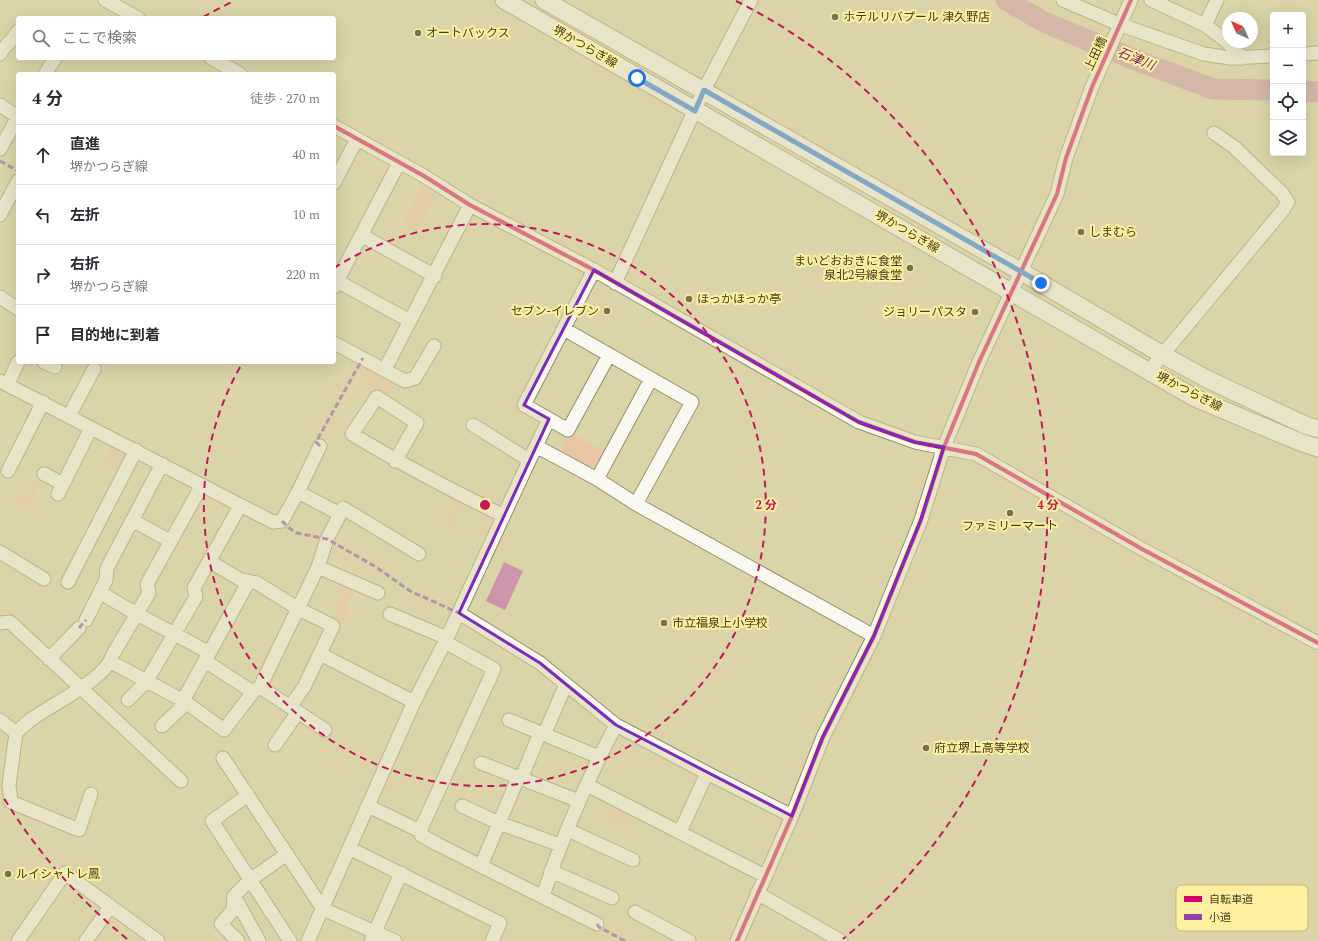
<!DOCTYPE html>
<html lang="ja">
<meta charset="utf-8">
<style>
body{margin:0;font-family:Spectral,"Noto Sans JP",serif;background:#f7f7f7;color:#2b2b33}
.controls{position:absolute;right:12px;top:12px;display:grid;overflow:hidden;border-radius:4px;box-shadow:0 4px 16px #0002}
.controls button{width:36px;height:36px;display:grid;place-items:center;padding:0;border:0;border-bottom:1px solid #e1e1e2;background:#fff;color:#2b2b33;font:20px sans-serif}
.compass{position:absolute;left:1222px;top:12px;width:36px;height:36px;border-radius:50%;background:#fff;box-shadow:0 4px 16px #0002;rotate:315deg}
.stop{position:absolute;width:12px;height:12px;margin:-9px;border:3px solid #1a73e8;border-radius:50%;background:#fff}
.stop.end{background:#1a73e8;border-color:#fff;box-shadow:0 1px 4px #0008}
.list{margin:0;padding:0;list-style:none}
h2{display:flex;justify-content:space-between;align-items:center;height:52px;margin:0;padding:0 16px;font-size:17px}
h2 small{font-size:13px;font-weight:400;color:#7c7c81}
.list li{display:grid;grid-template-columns:26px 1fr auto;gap:12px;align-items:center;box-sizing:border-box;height:60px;padding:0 16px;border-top:1px solid #e1e1e2}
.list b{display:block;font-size:15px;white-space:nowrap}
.list p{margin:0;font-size:13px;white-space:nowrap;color:#7c7c81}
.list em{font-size:13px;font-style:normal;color:#7c7c81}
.icon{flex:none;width:22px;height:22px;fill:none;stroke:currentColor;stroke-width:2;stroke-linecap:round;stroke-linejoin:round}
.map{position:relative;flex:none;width:1318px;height:941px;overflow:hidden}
.search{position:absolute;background:#fff;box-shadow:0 4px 16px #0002;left:16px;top:16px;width:320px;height:44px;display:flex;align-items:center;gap:10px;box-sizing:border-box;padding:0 14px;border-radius:4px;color:#7c7c81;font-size:15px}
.panel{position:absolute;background:#fff;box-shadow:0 4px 16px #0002;left:16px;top:72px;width:320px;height:292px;border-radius:4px}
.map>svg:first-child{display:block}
</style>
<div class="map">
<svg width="1318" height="941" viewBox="0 0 1318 941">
<rect width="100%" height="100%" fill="#dad4a8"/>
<path fill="#eac5a5" d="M422,186L437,194L417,232L402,224Z
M369,366L395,381L387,394L361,378Z
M571,434L603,450L595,466L588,467L561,452Z
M113,443L128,452L121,472L103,462Z
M39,475L43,477L33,498L39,502L33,510L8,496L12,492L27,496Z
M457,502L464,506L452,528L445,525Z
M345,587L353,590L347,607L350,623L334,617Z
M615,804L633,814L625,828L606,820Z"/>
<path fill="#cc95ac" d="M504,562L523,571L505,610L486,601Z"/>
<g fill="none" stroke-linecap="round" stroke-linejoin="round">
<path stroke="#cc95ac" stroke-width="21" d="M1006,0L1044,22L1133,59L1213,89L1273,90
M1303,91L1318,92"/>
<g stroke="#948e6a" stroke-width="15">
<path id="minor" d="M105,0L138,18
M1063,0L1121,25L1204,54L1230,58L1273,56
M1151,0L1205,25L1225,40L1243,58
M1205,25L1217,0
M0,54C5,45 13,40 18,31
M1303,54L1318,53
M211,58L240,74
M45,74L55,58
M0,105L18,117
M334,126L424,176L470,205L594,270L859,422L915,442L976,454L1142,549L1318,643
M0,149L18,117
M334,183L357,139
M0,215L18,181
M361,235L435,276
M337,281L410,321
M615,283L704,90L751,0
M334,287L399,163
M0,297L18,309
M564,329L692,402L636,504
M334,343L405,381L415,378L434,346
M44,362L55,367
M385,369L470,205
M1149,371L1283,210L1288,202L1282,193L1234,147L1214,133
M0,381L273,522L282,521L298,492L340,514L343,508L419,554
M8,384L18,362
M69,416L94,369
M549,419L568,430L609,355
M473,425L529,460
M536,446L549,419L524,405L594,270
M395,461L417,423L377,397L352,434C401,464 451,490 502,515
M8,471L43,402
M44,474L63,484
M597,479L651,379
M298,492L320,446
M58,494L91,428
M132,520L170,541
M0,552L44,579
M209,561L241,580L257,583L297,608L333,626L304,687L290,707
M318,567L378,593
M68,582L136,450
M100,592C135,615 173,632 209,653
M459,613L540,663L616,725L707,773L792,816
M390,614L447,638
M86,620L106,580L107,568L162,464
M0,623L10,622L181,781
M320,654L414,702
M49,659L79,628
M205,661L253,692
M111,662L184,701L224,730L253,692L260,687L318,567L327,539L340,514
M260,687L325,730
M128,700L146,682L196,597L194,588L240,506
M0,720L16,733
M509,720L599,757
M162,726L181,708L186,695L249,581
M544,735L566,684
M275,745L298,712
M223,758L323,909L395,941
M481,763L579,801
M521,779L540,733
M587,785L765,876
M91,794L79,830L11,802L9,785L16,733C22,727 28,721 35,717C55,702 107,679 113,654L149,593L147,584L202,485
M248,795L212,821L290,941
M368,806L420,831L421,835L437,844L597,924
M462,806L499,823L560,845
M568,830L633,860
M420,831L494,669L445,642
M680,832L707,773
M349,848L500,923L492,941
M481,866L518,778
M551,871L612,898
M757,893L841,941
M234,896L259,941
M543,896C562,837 587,780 616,725
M635,912L689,941
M18,941L65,873L158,941
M86,941L110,907
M238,941L221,924L233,910L234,896L250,880L287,854
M308,941L414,702L447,638L536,446L597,479L636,504L874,636
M371,941L401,873
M737,941L792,816L823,737L874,636L921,520L944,447L979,362L1057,194L1066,158L1092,87L1131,0"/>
</g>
<g stroke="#948e6a" stroke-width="19">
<path id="major" d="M504,0L1195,398L1300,442L1318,448
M544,0L1020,271L1163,355L1207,379L1305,425L1318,429"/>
</g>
<use href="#minor" stroke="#f9f9f2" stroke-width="13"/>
<use href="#major" stroke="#f9f9f2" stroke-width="17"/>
<path stroke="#8e44ad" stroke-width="3" stroke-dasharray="6 3" stroke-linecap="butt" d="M0,161L18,171
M320,446L316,442L363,358
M282,521L289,528L297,533L327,539L376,567L410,591L459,613
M79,628L86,620
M597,924L599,927L625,941"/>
<g stroke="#fef09f" stroke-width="6">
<path id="cycleway" d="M334,126L424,176L470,205L594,270L859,422L915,442L976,454L1142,549L1318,643
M737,941L792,816L823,737L874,636L921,520L944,447L979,362L1057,194L1066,158L1092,87L1131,0"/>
</g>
<use href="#cycleway" stroke="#d6006c" stroke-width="4"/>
</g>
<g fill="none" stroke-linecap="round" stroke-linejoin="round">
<path stroke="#1a73e8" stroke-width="5" d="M637,78L695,111L704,90L1041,283"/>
</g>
<path d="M0 0H1318V941H0ZM594,270L859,422L915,442L944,447L921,520L874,636L823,737L792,816L616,725L540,663L459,613L549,419L524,405Z" fill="#dad4a8" fill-opacity=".55" fill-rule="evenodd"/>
<path fill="none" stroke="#7b2cbf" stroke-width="3" stroke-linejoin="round" d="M594,270L859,422L915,442L944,447L921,520L874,636L823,737L792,816L616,725L540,663L459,613L549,419L524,405Z"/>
<g fill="none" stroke="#c2185b" stroke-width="2" stroke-dasharray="7 5">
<path d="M334 268A281 281 0 1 1 243 362"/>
<path d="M127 939A563 563 0 0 1 2 795M203 17A563 563 0 0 1 234 1M736 1A563 563 0 0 1 843 939"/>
</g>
<g fill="#77724c" stroke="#fef09f" stroke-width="1.5">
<circle cx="835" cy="17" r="4"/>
<circle cx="418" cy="33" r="4"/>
<circle cx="1081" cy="232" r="4"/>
<circle cx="910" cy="268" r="4"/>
<circle cx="689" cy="299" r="4"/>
<circle cx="607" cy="311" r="4"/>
<circle cx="975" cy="312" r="4"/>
<circle cx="1010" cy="513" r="4"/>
<circle cx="664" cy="623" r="4"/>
<circle cx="926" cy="748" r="4"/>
<circle cx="8" cy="874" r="4"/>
</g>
<g text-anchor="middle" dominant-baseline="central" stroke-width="4" stroke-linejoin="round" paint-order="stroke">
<g font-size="12" fill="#423d1b" stroke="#fef09f" text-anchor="start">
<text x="843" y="17">ホテルリバプール 津久野店</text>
<text x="426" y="33">オートバックス</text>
<text x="1089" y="232">しまむら</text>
<text x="902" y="261" text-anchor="end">まいどおおきに食堂<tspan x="902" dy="14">泉北2号線食堂</tspan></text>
<text x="697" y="299">ほっかほっか亭</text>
<text x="599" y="311" text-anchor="end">セブン-イレブン</text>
<text x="967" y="312" text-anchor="end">ジョリーパスタ</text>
<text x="1010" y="526" text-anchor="middle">ファミリーマート</text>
<text x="672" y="623">市立福泉上小学校</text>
<text x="934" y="748">府立堺上高等学校</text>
<text x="16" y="874">ルイシャトレ鳳</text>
</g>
<g font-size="12" fill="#423d1b" stroke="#fef09f">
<text transform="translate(585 47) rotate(30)">堺かつらぎ線</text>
<text transform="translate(1096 54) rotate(-65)">上田橋</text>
<text transform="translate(907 232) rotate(30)">堺かつらぎ線</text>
<text transform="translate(1189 392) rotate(27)">堺かつらぎ線</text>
</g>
<g font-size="13" font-style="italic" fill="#771c60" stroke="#fef09f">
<text transform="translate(1136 59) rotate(22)">石津川</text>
</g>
</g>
<rect x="1176" y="885" width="132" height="46" rx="6" fill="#fef09f" stroke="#c6ba77" stroke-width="1"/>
<rect x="1184" y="896" width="18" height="6" fill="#d6006c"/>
<rect x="1184" y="914" width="18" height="6" fill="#8e44ad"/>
<g font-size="11" fill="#423d1b">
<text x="1209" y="903">自転車道</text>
<text x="1209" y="921">小道</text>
</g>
<circle cx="485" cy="505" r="6" fill="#c2185b" stroke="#fef09f" stroke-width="2"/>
<g font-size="12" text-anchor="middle" font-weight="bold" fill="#c2185b" stroke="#fef09f" stroke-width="4" stroke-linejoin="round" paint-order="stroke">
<text x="766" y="509">2 分</text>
<text x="1048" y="509">4 分</text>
</g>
</svg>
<div class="controls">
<button>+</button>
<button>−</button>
<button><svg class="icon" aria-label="locate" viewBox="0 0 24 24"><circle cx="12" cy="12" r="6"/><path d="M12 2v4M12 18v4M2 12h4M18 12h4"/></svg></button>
<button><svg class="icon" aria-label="layers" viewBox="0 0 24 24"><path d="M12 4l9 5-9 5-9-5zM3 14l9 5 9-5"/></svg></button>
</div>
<svg class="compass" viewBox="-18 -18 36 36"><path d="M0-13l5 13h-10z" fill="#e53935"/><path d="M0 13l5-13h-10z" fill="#7c7c81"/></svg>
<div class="stop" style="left:637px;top:78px"></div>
<div class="stop end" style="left:1041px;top:283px"></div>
<div class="search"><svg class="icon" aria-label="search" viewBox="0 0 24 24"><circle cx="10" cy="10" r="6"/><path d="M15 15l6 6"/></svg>ここで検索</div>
<section class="panel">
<h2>4 分<small>徒歩 · 270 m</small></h2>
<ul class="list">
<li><svg class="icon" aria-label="ahead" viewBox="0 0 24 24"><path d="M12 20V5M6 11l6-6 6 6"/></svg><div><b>直進</b><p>堺かつらぎ線</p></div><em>40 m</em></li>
<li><svg class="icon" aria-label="left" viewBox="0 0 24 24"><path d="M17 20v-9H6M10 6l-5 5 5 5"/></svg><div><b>左折</b></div><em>10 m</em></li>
<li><svg class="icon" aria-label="right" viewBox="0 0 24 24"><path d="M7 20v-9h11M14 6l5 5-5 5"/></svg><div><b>右折</b><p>堺かつらぎ線</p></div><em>220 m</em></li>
<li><svg class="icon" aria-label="arrive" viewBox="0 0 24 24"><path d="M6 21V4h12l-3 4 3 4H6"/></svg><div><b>目的地に到着</b></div></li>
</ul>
</section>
</div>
